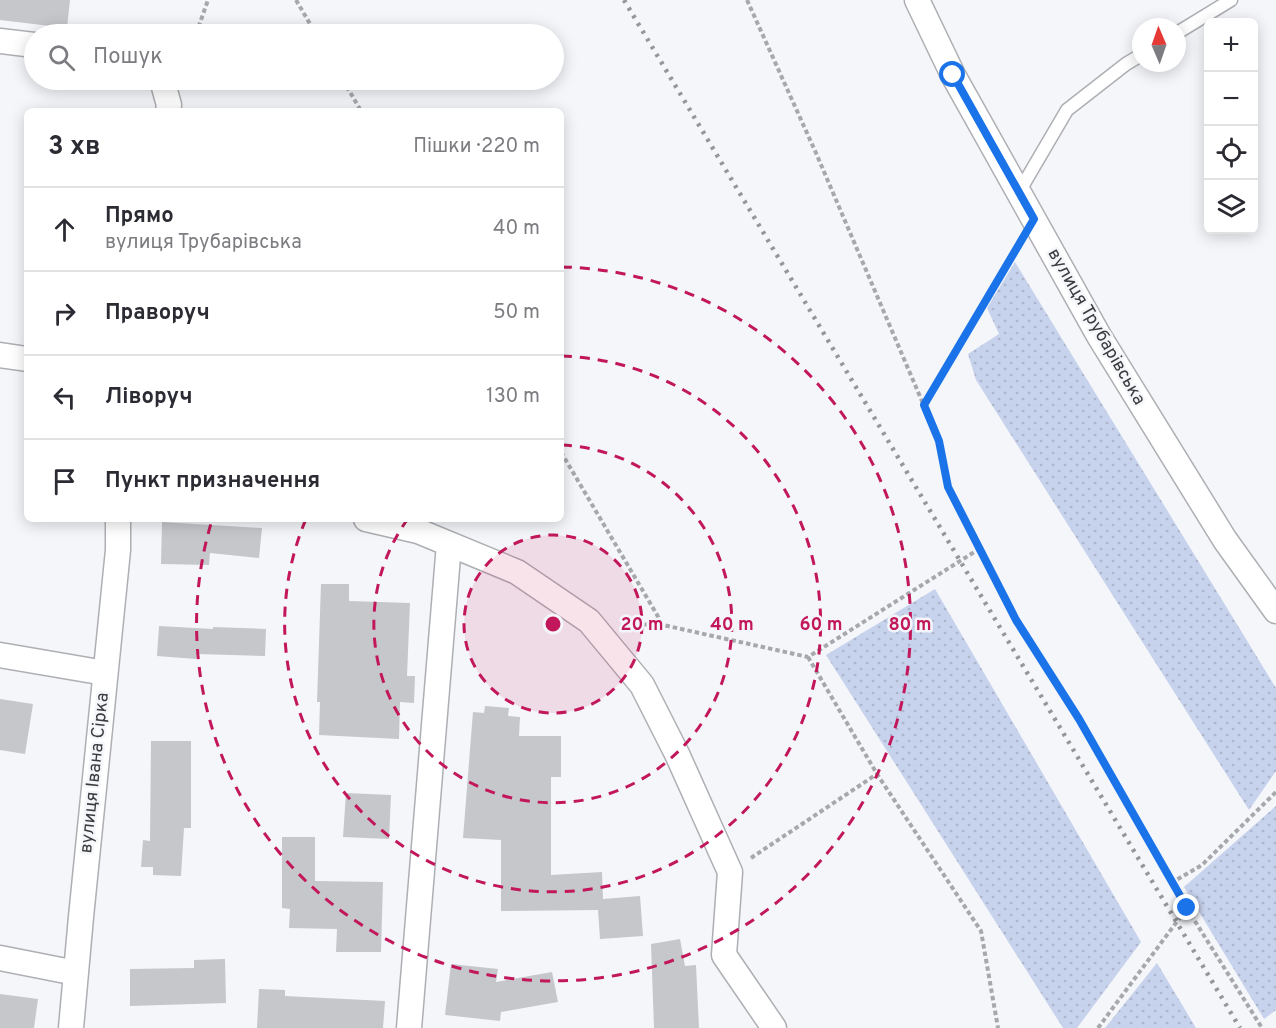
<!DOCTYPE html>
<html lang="uk">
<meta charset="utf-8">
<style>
body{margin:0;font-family:Overpass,sans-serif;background:#f2f2f3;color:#2b2b33}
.controls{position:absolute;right:18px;top:18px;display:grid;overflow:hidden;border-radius:9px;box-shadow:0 3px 15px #0003}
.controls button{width:54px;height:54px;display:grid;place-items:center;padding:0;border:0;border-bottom:2px solid #e1e1e2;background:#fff;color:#2b2b33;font:30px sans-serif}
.compass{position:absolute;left:1132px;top:18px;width:54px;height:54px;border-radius:50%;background:#fff;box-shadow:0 3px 15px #0003;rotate:358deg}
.stop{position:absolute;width:18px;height:18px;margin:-14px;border:4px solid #1a73e8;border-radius:50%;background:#fff}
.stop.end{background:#1a73e8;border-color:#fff;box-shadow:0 2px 6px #0008}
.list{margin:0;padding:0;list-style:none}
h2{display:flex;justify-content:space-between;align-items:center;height:78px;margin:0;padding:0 24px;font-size:26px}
h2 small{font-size:20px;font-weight:400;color:#7c7c81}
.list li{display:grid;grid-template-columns:39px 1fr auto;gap:18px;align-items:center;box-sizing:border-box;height:84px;padding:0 24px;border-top:2px solid #e1e1e2}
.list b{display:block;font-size:22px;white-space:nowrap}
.list p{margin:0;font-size:20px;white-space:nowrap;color:#7c7c81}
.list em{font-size:20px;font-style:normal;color:#7c7c81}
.icon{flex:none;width:33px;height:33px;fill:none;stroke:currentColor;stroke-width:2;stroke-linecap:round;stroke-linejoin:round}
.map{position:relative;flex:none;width:1276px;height:1028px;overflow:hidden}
.search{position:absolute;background:#fff;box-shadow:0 3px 15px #0003;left:24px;top:24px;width:540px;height:66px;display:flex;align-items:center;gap:15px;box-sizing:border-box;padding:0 21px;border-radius:33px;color:#7c7c81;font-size:22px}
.panel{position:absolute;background:#fff;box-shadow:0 3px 15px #0003;left:24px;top:108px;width:540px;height:414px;border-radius:9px}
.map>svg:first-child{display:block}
</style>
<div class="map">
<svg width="1276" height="1028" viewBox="0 0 1276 1028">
<defs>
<pattern id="garden-dots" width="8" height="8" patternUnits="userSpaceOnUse" patternTransform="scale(1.5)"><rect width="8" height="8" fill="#c7d2ec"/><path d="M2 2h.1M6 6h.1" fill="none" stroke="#acb5cb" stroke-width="1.8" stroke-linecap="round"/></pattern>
</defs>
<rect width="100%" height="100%" fill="#f4f6fa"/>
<path fill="url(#garden-dots)" d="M1015,262L1276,688V771L1249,810L976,380L968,354L999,334L987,308Z
M935,589L1141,942L1077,1028H1063L826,655Z
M1276,806V1010L1264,1019L1184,887Z
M1157,963L1196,1028H1105Z"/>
<path fill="#c5c7cb" d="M0,0H70L67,28L0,20Z
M162,522L262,528L259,558L210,553L209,565L161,564Z
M321,584H349V601L410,603L407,676H415L414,703L400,702L399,739L319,735L320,702H317Z
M159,626L213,629V627L266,629L265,656L197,654L196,659L157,656Z
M0,699L33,704L25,754L0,750Z
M485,706L509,708L508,716L520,717L519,736H561V777H551V875L602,872L603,899L640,896L643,936L600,939L598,910L501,911V840L463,838L473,712L484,713Z
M151,741H191V828H184L181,876L153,875V867H141L143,840L150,841Z
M346,793L391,795L389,839L343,837Z
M282,837H315V881L383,882L381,952H336L337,929L289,928L290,909L282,908Z
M680,939L685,966L696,965L699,1028H654L651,944Z
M225,959L226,1003L130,1006V969L194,968V960Z
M451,964L498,969L496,982L552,972L558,1002L501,1012L500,1021L445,1015Z
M259,989L285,990V996L385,1001L383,1028H257Z
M0,994L38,999L34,1028H0Z"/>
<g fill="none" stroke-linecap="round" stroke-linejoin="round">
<g stroke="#adafb3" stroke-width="15">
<path id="service" d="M1177,33L1231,0
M1019,192L1067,110L1126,64L1141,55"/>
</g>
<g stroke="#adafb3" stroke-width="27">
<path id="minor" d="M917,0L953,75L1099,336L1225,540L1276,611
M0,41L34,45
M162,80L169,105L168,111
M0,355L27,359
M366,519L418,531L517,572L589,621L642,685L677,754L730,872L724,955L774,1028
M0,655L105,673
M0,958L76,973
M71,1028L81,917L118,550V519
M409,1028L449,544"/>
</g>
<path stroke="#a7a8ab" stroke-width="4" stroke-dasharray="4.5 3" stroke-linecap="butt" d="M296,0L316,34
M747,0L816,153L939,441L948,487L1016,620L1079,719L1171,883L1262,1028
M196,34L208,0
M343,80L361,111
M924,405L1018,246
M561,452L663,625
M628,624L663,625L808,657L979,549
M808,657L877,774L981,931L998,1028
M751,858L877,774
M1171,883L1202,865L1276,792
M1098,1028L1187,908"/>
<use href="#service" stroke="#fff" stroke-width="12"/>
<use href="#minor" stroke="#fff" stroke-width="24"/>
<path stroke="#959698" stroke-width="4.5" stroke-dasharray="3 6" stroke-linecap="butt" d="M624,0L1240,1028"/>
</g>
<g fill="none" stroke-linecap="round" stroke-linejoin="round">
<path stroke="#1a73e8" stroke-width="8" d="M953,75L1034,219L924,405L939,441L948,487L1016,620L1079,719L1187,908"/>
</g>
<circle cx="553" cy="624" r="89" fill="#c2185b" fill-opacity=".12"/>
<g fill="none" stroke="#c2185b" stroke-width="3" stroke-dasharray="10 8">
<circle cx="553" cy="624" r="89"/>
<path d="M562 445A179 179 0 1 1 407 520"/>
<path d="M562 356A268 268 0 1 1 306 519"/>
<path d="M562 267A357 357 0 1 1 212 520"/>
</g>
<g text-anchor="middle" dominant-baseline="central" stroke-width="5" stroke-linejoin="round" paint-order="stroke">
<g font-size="18" fill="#3a3b3c" stroke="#f4f6fa">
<text transform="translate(1096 327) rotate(60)">вулиця Трубарівська</text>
<text transform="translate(95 773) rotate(-84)">вулиця Івана Сірка</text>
</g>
</g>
<circle cx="553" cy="624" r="9" fill="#c2185b" stroke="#f4f6fa" stroke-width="3"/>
<g font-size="18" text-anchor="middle" font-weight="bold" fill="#c2185b" stroke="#f4f6fa" stroke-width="5" stroke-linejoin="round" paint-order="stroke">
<text x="642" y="630">20 m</text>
<text x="732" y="630">40 m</text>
<text x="821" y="630">60 m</text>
<text x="910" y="630">80 m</text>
</g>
</svg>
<div class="controls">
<button>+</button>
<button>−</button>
<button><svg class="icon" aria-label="locate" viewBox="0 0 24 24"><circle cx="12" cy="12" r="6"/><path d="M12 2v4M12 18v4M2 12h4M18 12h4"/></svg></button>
<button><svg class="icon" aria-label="layers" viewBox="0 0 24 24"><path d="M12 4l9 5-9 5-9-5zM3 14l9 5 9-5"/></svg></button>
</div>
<svg class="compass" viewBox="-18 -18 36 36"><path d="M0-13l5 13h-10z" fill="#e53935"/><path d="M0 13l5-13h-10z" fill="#7c7c81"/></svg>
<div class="stop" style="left:953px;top:75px"></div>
<div class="stop end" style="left:1187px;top:908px"></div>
<div class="search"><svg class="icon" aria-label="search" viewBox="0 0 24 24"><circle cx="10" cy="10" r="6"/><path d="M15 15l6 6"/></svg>Пошук</div>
<section class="panel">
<h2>3 хв<small>Пішки · 220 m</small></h2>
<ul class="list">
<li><svg class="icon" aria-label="ahead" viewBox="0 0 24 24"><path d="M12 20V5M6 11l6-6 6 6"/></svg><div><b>Прямо</b><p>вулиця Трубарівська</p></div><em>40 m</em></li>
<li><svg class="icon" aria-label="right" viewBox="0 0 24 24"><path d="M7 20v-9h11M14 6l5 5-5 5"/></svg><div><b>Праворуч</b></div><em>50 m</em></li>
<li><svg class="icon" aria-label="left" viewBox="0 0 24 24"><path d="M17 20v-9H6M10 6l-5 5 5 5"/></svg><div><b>Ліворуч</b></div><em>130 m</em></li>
<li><svg class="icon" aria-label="arrive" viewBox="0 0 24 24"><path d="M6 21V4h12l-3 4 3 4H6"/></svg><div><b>Пункт призначення</b></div></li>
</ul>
</section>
</div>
